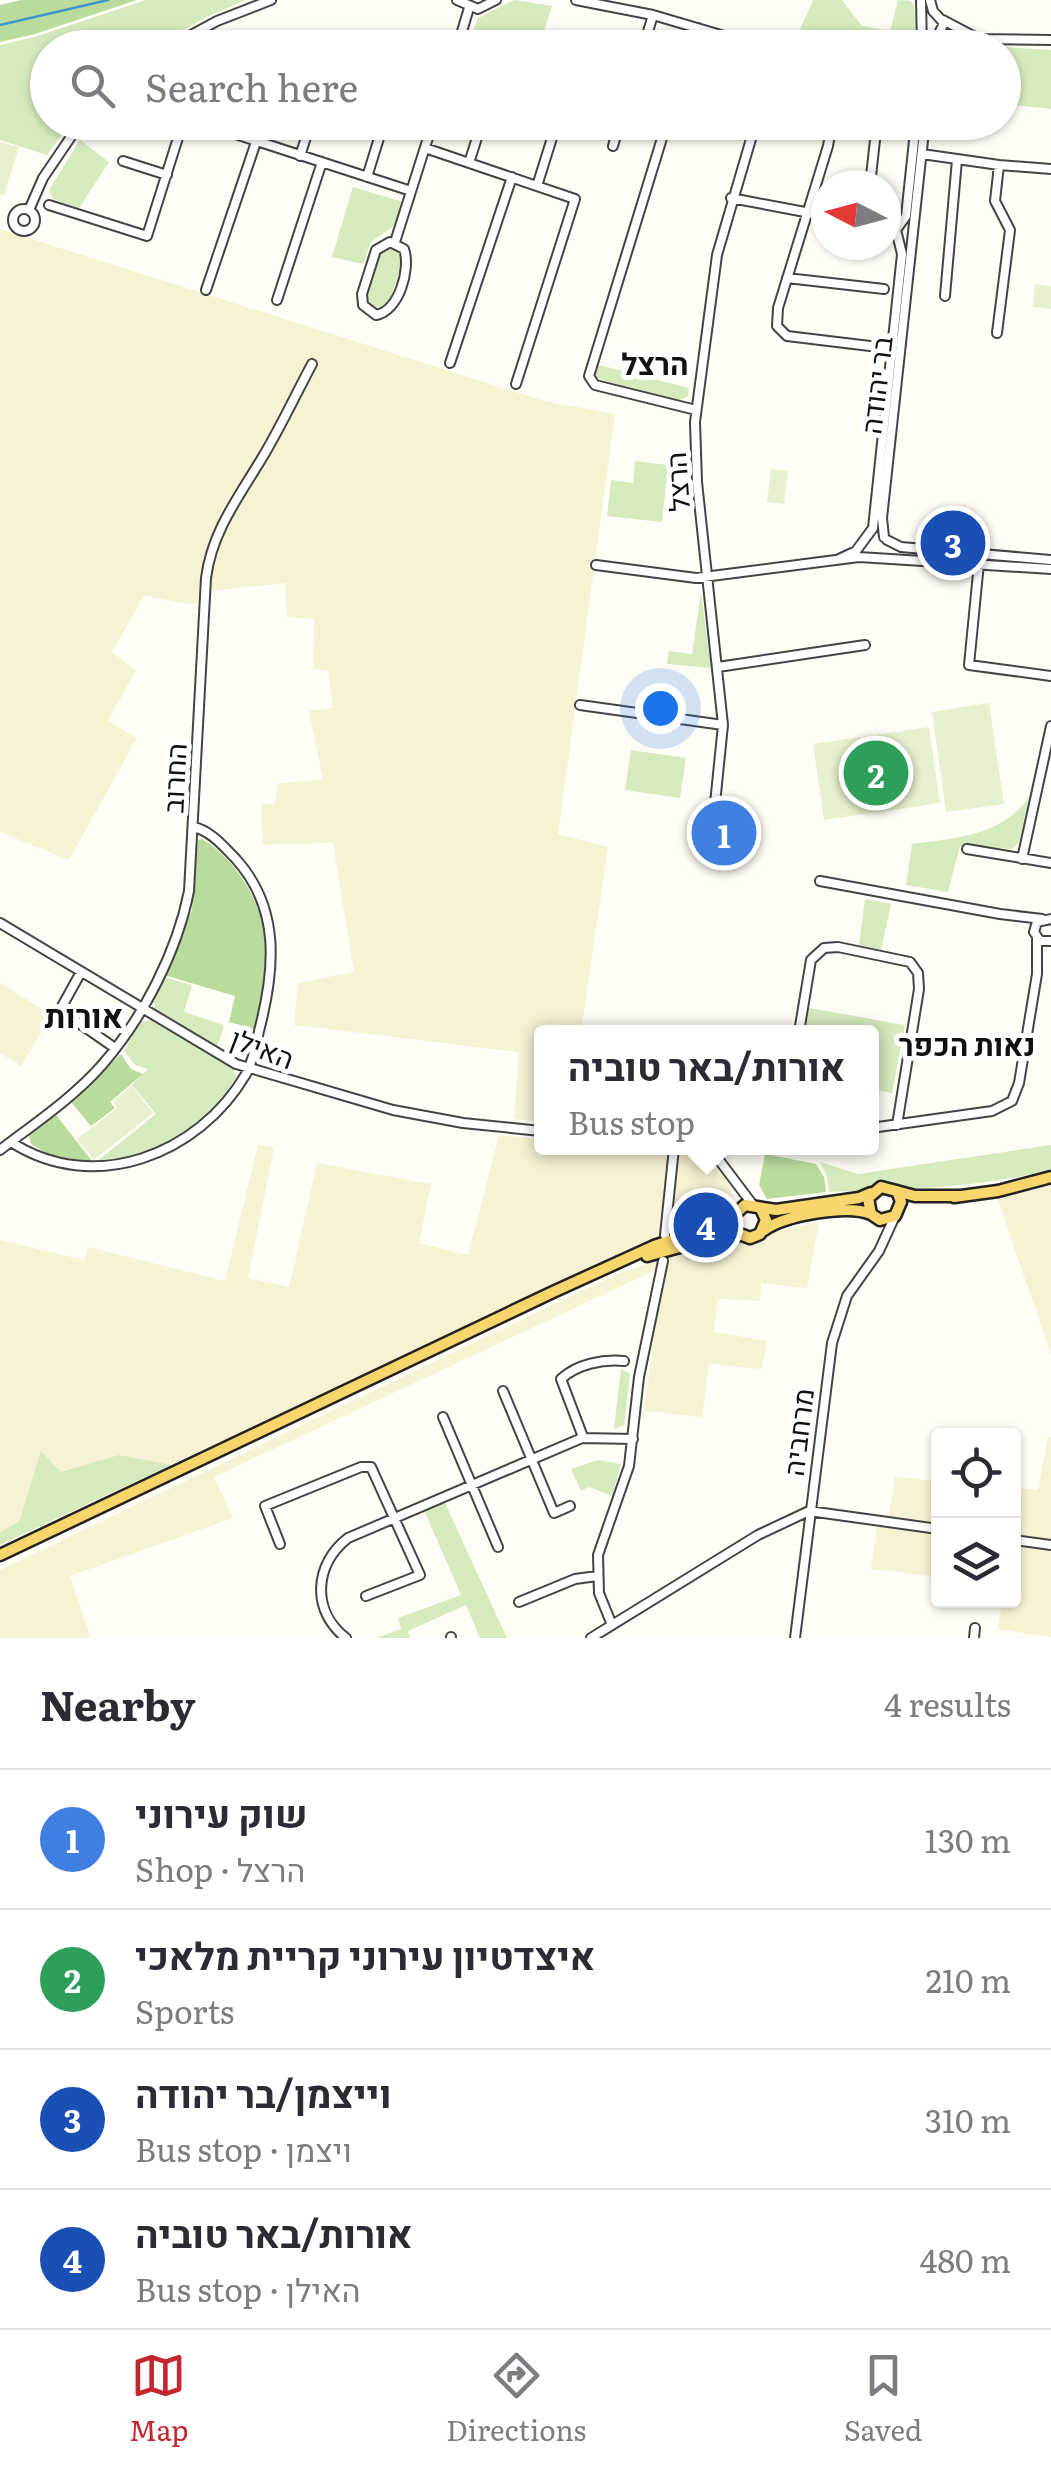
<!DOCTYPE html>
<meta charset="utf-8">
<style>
body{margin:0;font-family:Literata,Heebo,serif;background:#f2f2f3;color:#2b2b33}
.controls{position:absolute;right:30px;bottom:30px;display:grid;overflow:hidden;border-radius:10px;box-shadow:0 2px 8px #0004}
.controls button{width:90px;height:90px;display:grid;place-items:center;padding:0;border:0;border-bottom:2px solid #e1e1e2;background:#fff;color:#2b2b33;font:50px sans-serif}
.compass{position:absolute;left:811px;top:170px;width:90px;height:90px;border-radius:50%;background:#fff;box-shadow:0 2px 8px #0004;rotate:276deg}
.you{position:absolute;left:660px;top:708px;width:35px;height:35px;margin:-25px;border:8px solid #fff;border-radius:50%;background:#1a73e8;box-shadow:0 0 0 15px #1a73e833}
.badge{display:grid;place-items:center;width:65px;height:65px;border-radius:50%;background:#c4262e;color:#fff;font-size:32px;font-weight:700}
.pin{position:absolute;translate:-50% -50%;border:5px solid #fff;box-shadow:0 2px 10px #0006}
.popup{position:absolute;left:534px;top:1025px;width:345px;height:130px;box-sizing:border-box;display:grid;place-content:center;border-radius:10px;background:#fff;filter:drop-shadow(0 2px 8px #0005);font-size:32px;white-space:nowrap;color:#7c7c81}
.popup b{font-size:38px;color:#2b2b33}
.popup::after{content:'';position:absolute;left:50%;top:100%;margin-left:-20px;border:20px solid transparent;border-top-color:#fff}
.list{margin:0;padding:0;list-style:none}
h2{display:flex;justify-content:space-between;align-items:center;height:130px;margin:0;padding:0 40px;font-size:42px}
h2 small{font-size:32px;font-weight:400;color:#7c7c81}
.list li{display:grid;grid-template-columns:65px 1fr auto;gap:30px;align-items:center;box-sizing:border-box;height:140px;padding:0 40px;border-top:2px solid #e1e1e2}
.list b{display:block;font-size:38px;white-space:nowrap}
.list p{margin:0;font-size:32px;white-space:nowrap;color:#7c7c81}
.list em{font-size:32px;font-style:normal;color:#7c7c81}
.icon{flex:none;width:55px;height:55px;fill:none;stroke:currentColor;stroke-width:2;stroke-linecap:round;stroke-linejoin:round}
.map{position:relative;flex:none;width:1051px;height:1638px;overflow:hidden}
.search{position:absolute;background:#fff;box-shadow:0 2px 8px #0004;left:30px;right:30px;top:30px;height:110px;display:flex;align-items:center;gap:25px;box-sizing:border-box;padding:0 35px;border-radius:55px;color:#7c7c81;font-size:38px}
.sheet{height:690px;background:#fff}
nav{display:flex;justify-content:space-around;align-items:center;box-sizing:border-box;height:140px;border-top:2px solid #e1e1e2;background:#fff;font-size:28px;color:#7c7c81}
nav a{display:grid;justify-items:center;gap:5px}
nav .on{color:#c4262e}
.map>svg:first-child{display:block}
</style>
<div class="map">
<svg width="1051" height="1638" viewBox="0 0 1051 1638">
<rect width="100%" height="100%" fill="#fffdf5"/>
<path fill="#f6f3d4" d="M0,229L544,401L615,414L558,834L608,847L581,1032H541V1122L514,1119L519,1052L294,1025L298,983L354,972L333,843L263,845L261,804L275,803L277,784L323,779L309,711L333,707L328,670L313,669L314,619L287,617L285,583L200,592L196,605L144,596L112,652L136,670L108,721L137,738L69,860L0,832Z
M0,983L52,1015L21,1066L0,1053Z
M499,1135L541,1139V1148H627L705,1155L729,1184L735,1212L591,1267L271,1419L0,1542V1240L84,1260L88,1247L225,1281L258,1145L274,1147L248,1278L289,1287L317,1163L431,1184L419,1243L468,1255Z
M1051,1186V1354L997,1198Z
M819,1222L807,1288L762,1283L759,1301L718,1299L714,1332L767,1341L762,1369L709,1364L702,1417L644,1411L664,1266L214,1477L233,1518L70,1576L91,1638H0V1570L615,1275L671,1255Z
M1048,1436L1051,1437V1637L998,1629L1002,1601L1014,1600V1488L1038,1490Z
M895,1477L938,1481V1577L871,1569L877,1527L887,1528Z"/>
<path fill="#d5ebbd" d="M146,0H246L211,15L151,47L48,48V122L70,123L47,155L0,140V45L34,37Z
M514,0L552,6L539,47H482L468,43L478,18Z
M813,0H842L862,26L890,31L898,0L910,1L914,5L916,47H792Z
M946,43L1051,50V109L1004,104V48L946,47Z
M80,140L109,162L79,208L53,199L49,190Z
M353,187L403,202L395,225L371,242L363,264L332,257Z
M388,247L401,252L402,262L389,303L376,310L366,304L365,298L379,253Z
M595,364L689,388L688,396L678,401L668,400L599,379L594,372Z
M635,461L668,465L662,522L607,516L611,480L633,483Z
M701,592L711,668L667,664L669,651L692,654Z
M631,750L686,758L680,798L625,790Z
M1029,797L1019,842L1012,849L960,846L948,892L906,885L912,844C956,838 1002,836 1029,797Z
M865,899L891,904L881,950L859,945Z
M163,977L192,985L184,1012L224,1025L217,1047L155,1009L154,1001Z
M809,1008L905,1025L892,1093L871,1089V1032H805Z
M151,1020L233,1069L236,1077C205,1127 153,1157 96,1162L156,1114L132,1085L148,1069L135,1065L124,1051L140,1022Z
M1051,1145V1169C980,1189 902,1189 829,1192L827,1176L820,1162L858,1174Z
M621,1369L630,1374L624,1425L614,1429Z
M41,1451L61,1472L119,1455L171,1465L0,1545V1532L19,1522Z
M598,1460L621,1464L612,1496L589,1487L581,1491L571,1469Z
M444,1501L507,1638H480L466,1605L408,1631L410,1638H376L401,1629L398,1618L461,1595L424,1510Z"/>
<path fill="#b9dc9c" d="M21,0H137L35,34L0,42V5Z
M202,839C239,861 265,908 267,951C268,977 260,1004 254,1029L229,1022L235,996L164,975L192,910L198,840Z
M121,1054L131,1069L143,1074L110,1102L115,1108L91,1126L71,1102Z
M56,1115L92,1161L53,1157L31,1144L29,1136Z
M765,1154L816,1164L824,1177L826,1192L767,1199L759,1185Z"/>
<path fill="#e6f2cf" d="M0,142L19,147L4,195L0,194Z
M1035,284L1051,286V309L1033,307Z
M771,469L788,471L784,504L767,502Z
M989,703L1004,804L946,812L932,712Z
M929,727L940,803L824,820L813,744Z
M132,1086L153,1113L94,1160L77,1139L117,1108L113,1101Z"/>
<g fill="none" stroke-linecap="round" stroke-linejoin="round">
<path stroke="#3f96cf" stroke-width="2.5" d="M0,25L108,0"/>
<g stroke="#444" stroke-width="12">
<path id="minor" d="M457,0L478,9L496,0
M576,0L653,15L765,48
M921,0L922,48
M930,0L933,11L944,23L932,48
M943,20L979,39L1051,40
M167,48L217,21L271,0
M336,48L339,40
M409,48L412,38
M457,48L469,8
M643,48L653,15
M691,48L698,28
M198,122L411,191
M667,122L589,376L595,385L696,410
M832,122L828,146L778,308L777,326L787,336L870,346
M613,146L620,122
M425,148L575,199L516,384
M922,154L999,165L1051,169
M300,156L311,122
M123,161L167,175
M469,163L482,122
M367,177L384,122
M870,185L877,122
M537,186L557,122
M731,198L826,216
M49,205L147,236L183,122
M13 220a11 11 0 1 1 22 0a11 11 0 1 1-22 0Z
M29,210L43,178L81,122
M390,242L404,249C411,269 399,311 376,315L363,305L362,294L376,250Z
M395,242L433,122
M787,278L884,289
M206,290L256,142
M945,296L957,160
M277,300L322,162
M997,333L1010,230L995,201L999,165
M450,363L512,177
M884,537L882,518L925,122
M887,540L901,547L1051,560
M980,553L969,665L1051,676
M839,559L856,551L873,528L902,254L896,230L906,216L916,122
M596,565L696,578L859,557L1051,569
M718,667L865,645
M580,705L723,725
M711,843L723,725L697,482L695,422L717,255L756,122
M967,849L1051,863
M1022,859L1051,726
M820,881L1000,914L1042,919
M1051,919L1037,922L1034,932L1040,941H1051
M0,923L236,1064L393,1110L463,1123L541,1131
M81,972L60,1010L115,1048
M799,1032L811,960L824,948L838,947L910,962L918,973L919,989L897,1125
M871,1128L992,1111L1012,1101L1019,1083L1037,974V939
M11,1142C93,1195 198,1156 246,1074C253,1061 256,1045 259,1031C275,970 281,908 235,858C224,847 210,830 193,827
M693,1148L719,1160L753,1205
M0,1150C34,1124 74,1097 102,1065C143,1018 177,952 189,891L206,578C212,530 241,494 265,453C282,424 296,394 312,364
M665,1235L674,1148
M503,1391L554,1513L570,1506
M443,1417L498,1547
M583,1437L561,1379C577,1364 603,1359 624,1361
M1014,1540L1051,1545
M280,1544L265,1506L361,1467H371L420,1575L366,1596
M519,1602L575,1579L597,1576
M612,1625L599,1593L598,1555L629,1466L639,1377L663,1261
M451,1637V1638
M346,1638C311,1611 314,1564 348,1538L582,1438L633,1439
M591,1638L758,1535L809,1511L938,1529
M795,1638L832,1343L847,1296L879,1251L895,1216
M974,1638L975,1628"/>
</g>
<g stroke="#222" stroke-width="15">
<path id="major" d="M897,1191L901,1202L895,1216L880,1220L871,1214L868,1198L881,1187L915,1196H959
M954,1197L998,1191L1051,1177
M761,1209L766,1220L760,1234L750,1238L735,1232L733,1216L745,1205L776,1210L859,1198L871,1193
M764,1230C786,1215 847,1204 871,1214
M647,1256L716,1237L739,1235
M0,1555L553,1292L654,1246L724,1223L733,1216"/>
</g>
<use href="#minor" stroke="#fff" stroke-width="8"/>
<use href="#major" stroke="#f9d66b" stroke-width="10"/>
</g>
<g text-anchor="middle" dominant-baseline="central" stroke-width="10" stroke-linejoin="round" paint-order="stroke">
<g font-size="28" fill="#111" stroke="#fff">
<text transform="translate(875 385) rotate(-83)">בר יהודה</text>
<text transform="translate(676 482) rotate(-94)">הרצל</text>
<text transform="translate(173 778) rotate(-87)">החרוב</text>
<text transform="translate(263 1047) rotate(21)">האילן</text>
<text transform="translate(797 1432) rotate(-83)">מרחביה</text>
</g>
<g font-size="30" font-weight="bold" fill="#111" stroke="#fff">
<text x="655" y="362">הרצל</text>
<text x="967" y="1043">נאות הכפר</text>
</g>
<g font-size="32" font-weight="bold" fill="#111" stroke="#fff">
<text x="84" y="1014">אורות</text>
</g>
</g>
</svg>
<div class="controls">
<button><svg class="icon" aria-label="locate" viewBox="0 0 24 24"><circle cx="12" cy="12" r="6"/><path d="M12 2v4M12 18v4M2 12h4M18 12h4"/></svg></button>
<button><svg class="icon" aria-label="layers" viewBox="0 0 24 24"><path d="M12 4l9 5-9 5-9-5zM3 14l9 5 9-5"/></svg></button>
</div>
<svg class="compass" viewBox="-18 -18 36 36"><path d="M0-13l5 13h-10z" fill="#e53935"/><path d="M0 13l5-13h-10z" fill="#7c7c81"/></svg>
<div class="you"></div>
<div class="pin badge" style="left:724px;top:833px;background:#3f7fe0">1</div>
<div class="pin badge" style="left:876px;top:773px;background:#2e9e5b">2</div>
<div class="pin badge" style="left:953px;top:543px;background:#1a4fb4">3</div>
<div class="pin badge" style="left:706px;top:1225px;background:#1a4fb4">4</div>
<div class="popup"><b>אורות/באר טוביה</b>Bus stop</div>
<div class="search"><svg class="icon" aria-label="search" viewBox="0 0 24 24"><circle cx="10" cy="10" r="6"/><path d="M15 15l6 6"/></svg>Search here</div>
</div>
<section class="sheet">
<h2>Nearby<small>4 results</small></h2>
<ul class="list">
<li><span class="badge" style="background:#3f7fe0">1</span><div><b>שוק עירוני</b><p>Shop · הרצל</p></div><em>130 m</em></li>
<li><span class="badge" style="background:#2e9e5b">2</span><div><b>איצדטיון עירוני קריית מלאכי</b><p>Sports</p></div><em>210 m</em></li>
<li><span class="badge" style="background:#1a4fb4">3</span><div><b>וייצמן/בר יהודה</b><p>Bus stop · ויצמן</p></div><em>310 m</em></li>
<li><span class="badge" style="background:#1a4fb4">4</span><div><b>אורות/באר טוביה</b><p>Bus stop · האילן</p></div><em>480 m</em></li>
</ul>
</section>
<nav>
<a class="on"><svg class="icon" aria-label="map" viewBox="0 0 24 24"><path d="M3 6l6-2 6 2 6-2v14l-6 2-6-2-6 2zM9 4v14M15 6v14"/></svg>Map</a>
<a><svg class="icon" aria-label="directions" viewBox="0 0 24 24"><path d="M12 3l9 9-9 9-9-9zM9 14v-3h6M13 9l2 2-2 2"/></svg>Directions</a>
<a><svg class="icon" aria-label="saved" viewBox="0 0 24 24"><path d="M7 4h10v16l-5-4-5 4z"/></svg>Saved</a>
</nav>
